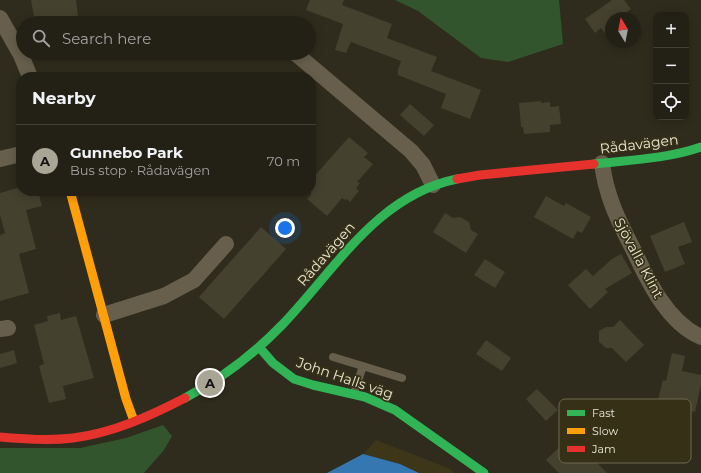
<!DOCTYPE html>
<meta charset="utf-8">
<style>
body{margin:0;font-family:Montserrat,sans-serif;background:#2f2e23;color:#f1f3f6}
.controls{position:absolute;right:12px;top:12px;display:grid;overflow:hidden;border-radius:8px;box-shadow:0 2px 10px #0003}
.controls button{width:36px;height:36px;display:grid;place-items:center;padding:0;border:0;border-bottom:1px solid #403e35;background:#232116;color:#f1f3f6;font:20px sans-serif}
.compass{position:absolute;left:605px;top:12px;width:36px;height:36px;border-radius:50%;background:#232116;box-shadow:0 2px 10px #0003;rotate:350deg}
.you{position:absolute;left:285px;top:228px;width:14px;height:14px;margin:-10px;border:3px solid #fff;border-radius:50%;background:#1a73e8;box-shadow:0 0 0 6px #1a73e833}
.badge{display:grid;place-items:center;width:26px;height:26px;border-radius:50%;background:#a9a696;color:#111;font-size:13px;font-weight:700}
.pin{position:absolute;translate:-50% -50%;border:2px solid #fff;box-shadow:0 1px 4px #0006}
.list{margin:0;padding:0;list-style:none}
h2{display:flex;justify-content:space-between;align-items:center;height:52px;margin:0;padding:0 16px;font-size:17px}
h2 small{font-size:13px;font-weight:400;color:#a3a3a1}
.list li{display:grid;grid-template-columns:26px 1fr auto;gap:12px;align-items:center;box-sizing:border-box;height:72px;padding:0 16px;border-top:1px solid #403e35}
.list b{display:block;font-size:15px;white-space:nowrap}
.list p{margin:0;font-size:13px;white-space:nowrap;color:#a3a3a1}
.list em{font-size:13px;font-style:normal;color:#a3a3a1}
.icon{flex:none;width:22px;height:22px;fill:none;stroke:currentColor;stroke-width:2;stroke-linecap:round;stroke-linejoin:round}
.map{position:relative;flex:none;width:701px;height:473px;overflow:hidden}
.search{position:absolute;background:#232116;box-shadow:0 2px 10px #0003;left:16px;top:16px;width:300px;height:44px;display:flex;align-items:center;gap:10px;box-sizing:border-box;padding:0 14px;border-radius:22px;color:#a3a3a1;font-size:15px}
.panel{position:absolute;background:#232116;box-shadow:0 2px 10px #0003;left:16px;top:72px;width:300px;height:124px;border-radius:16px}
.map>svg:first-child{display:block}
</style>
<div class="map">
<svg width="701" height="473" viewBox="0 0 701 473">
<rect width="100%" height="100%" fill="#2f2c1d"/>
<path fill="#32552d" d="M395,0H559L563,44L508,62L481,58L418,11Z
M163,425L172,436L164,450L144,473H0V448H80L126,438Z"/>
<path fill="#3e3618" d="M376,440L448,468L455,473H419L400,464L363,454Z"/>
<path fill="#3477b1" d="M363,454L400,464L419,473H327Z"/>
<path fill="#44412f" d="M31,0H76L78,16L35,22Z
M310,0H344L342,5L392,24L387,38L437,57L431,71L481,90L470,119L441,108L446,94L398,75V70L401,61L351,42L346,53L335,50L343,24L306,10Z
M612,0H624L631,9L618,18H611V41L601,28L595,33L585,19Z
M541,101V103L550,102V107L559,106L561,124L550,125V132L524,134L523,127H521L519,103Z
M410,104L434,125L424,136L400,115Z
M349,137L368,153L364,157L373,164L357,182L360,183L356,188L359,191L350,202L347,199L345,200L342,198L327,216L307,199L311,195V180Z
M21,187V191H38L42,206L26,210L36,249L19,254L29,293L0,301V235L5,233L0,215V193Z
M546,196L564,206L566,203L591,217L582,233L577,231L573,239L534,217Z
M445,213L453,218L460,217L469,222L471,230L478,234L466,253L433,232Z
M684,222L692,242L678,247L685,264L665,272L650,236Z
M261,227L286,249L224,319L199,297Z
M621,254L632,273L605,289L608,292L590,309L568,285L586,269L593,276L612,259Z
M485,259L505,272L495,288L474,275Z
M60,313L61,320L76,316L94,378L63,386L66,399L49,403L39,366L44,364L34,325L48,321L47,316Z
M620,320L644,345L626,362L612,348H606L599,342V331L606,327H613Z
M486,340L511,358L502,371L476,354Z
M14,350L17,363L0,368V354Z
M672,353L685,356L682,371L701,375V384L695,412L682,409L671,416L655,412L663,380L666,381Z
M537,389L558,410L546,421L526,399Z
M571,436L607,473H559L546,460Z"/>
<g fill="none" stroke-linecap="round" stroke-linejoin="round">
<path stroke="#675f4c" stroke-width="8" d="M333,357L402,378
M354,393L363,366"/>
<path stroke="#675f4c" stroke-width="16" d="M0,18L21,55L30,77
M295,53L411,151L423,165L433,185
M0,159L21,154
M602,163C606,196 618,220 633,249C648,281 667,322 701,337
M104,315L164,296L194,280L226,244
M0,329L8,328"/>
<path stroke="#30b455" stroke-width="9" d="M594,164C630,160 666,159 701,147
M259,347L273,363L294,379L313,385L365,397L395,410L484,473
M185,398C221,379 254,354 282,325C335,270 377,195 457,179"/>
<path stroke="#ff9f0a" stroke-width="9" d="M70,191L126,399L134,421"/>
<path stroke="#e5322d" stroke-width="9" d="M457,179L480,175L594,164
M0,437C24,439 49,441 73,438C113,433 150,416 185,398"/>
</g>
<g text-anchor="middle" dominant-baseline="central" stroke-width="3.5" stroke-linejoin="round" paint-order="stroke">
<g font-size="14" fill="#eae7d7" stroke="#363116">
<text transform="translate(639 144) rotate(-7)">Rådavägen</text>
<text transform="translate(326 254) rotate(-49)">Rådavägen</text>
<text transform="translate(639 258) rotate(62)">Sjövalla Klint</text>
<text transform="translate(345 378) rotate(19)">John Halls väg</text>
</g>
</g>
<rect x="559" y="399" width="132" height="64" rx="6" fill="#363116" stroke="#6c6850" stroke-width="1"/>
<rect x="567" y="410" width="18" height="6" fill="#30b455"/>
<rect x="567" y="428" width="18" height="6" fill="#ff9f0a"/>
<rect x="567" y="446" width="18" height="6" fill="#e5322d"/>
<g font-size="11" fill="#eae7d7">
<text x="592" y="417">Fast</text>
<text x="592" y="435">Slow</text>
<text x="592" y="453">Jam</text>
</g>
</svg>
<div class="controls">
<button>+</button>
<button>−</button>
<button><svg class="icon" aria-label="locate" viewBox="0 0 24 24"><circle cx="12" cy="12" r="6"/><path d="M12 2v4M12 18v4M2 12h4M18 12h4"/></svg></button>
</div>
<svg class="compass" viewBox="-18 -18 36 36"><path d="M0-13l5 13h-10z" fill="#e53935"/><path d="M0 13l5-13h-10z" fill="#a3a3a1"/></svg>
<div class="you"></div>
<div class="pin badge" style="left:210px;top:383px">A</div>
<div class="search"><svg class="icon" aria-label="search" viewBox="0 0 24 24"><circle cx="10" cy="10" r="6"/><path d="M15 15l6 6"/></svg>Search here</div>
<section class="panel">
<h2>Nearby<small></small></h2>
<ul class="list">
<li><span class="badge">A</span><div><b>Gunnebo Park</b><p>Bus stop · Rådavägen</p></div><em>70 m</em></li>
</ul>
</section>
</div>
